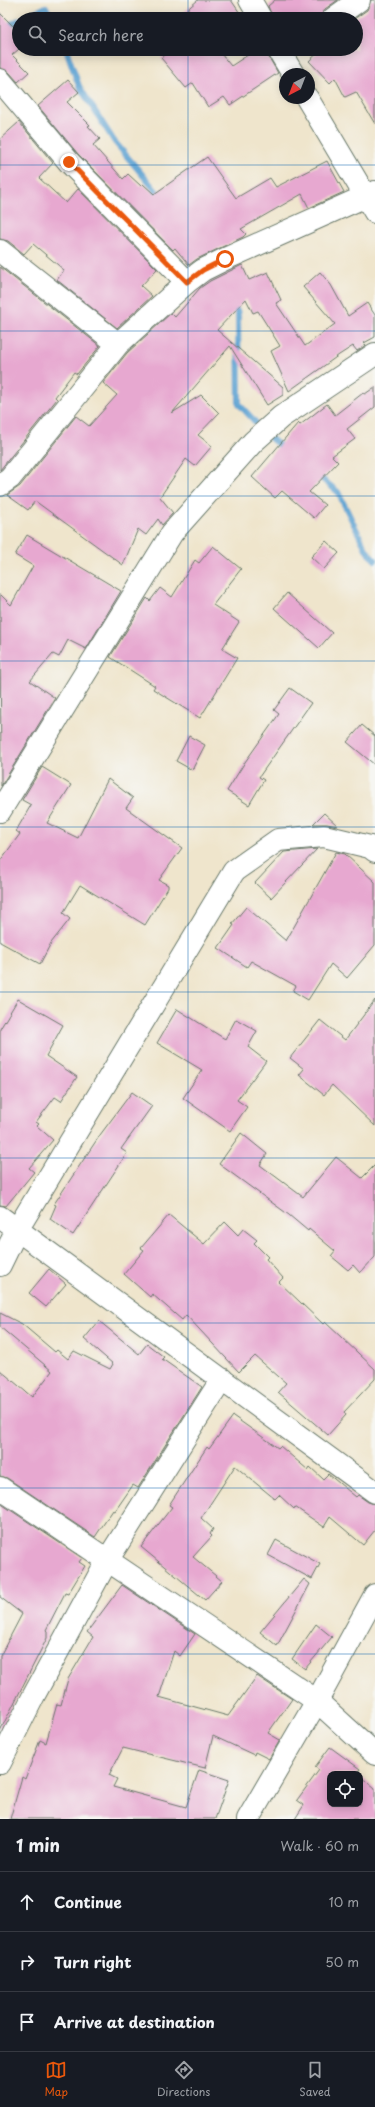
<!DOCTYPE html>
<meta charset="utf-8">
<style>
body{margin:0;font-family:"Playpen Sans",sans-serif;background:#20242c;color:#f1f3f6}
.controls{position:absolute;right:12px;bottom:12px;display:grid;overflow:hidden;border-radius:8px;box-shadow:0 2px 10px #0003}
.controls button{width:36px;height:36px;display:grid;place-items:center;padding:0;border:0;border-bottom:1px solid #363941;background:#171b24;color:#f1f3f6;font:20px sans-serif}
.compass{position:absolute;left:279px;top:68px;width:36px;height:36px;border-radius:50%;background:#171b24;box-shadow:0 2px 10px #0003;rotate:222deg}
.stop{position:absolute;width:12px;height:12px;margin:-9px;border:3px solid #ea580c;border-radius:50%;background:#fff}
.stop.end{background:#ea580c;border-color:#fff;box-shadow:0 1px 4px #0008}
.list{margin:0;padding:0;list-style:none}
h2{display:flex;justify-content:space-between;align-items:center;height:52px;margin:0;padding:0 16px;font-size:17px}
h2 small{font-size:13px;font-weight:400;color:#9ea1a6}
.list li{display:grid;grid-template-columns:26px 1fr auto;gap:12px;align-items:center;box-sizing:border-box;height:60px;padding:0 16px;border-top:1px solid #363941}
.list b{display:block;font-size:15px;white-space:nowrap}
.list em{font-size:13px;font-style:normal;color:#9ea1a6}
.icon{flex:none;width:22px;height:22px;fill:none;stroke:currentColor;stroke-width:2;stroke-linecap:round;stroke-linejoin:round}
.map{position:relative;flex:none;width:375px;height:1819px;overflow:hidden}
.search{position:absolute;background:#171b24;box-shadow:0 2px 10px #0003;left:12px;right:12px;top:12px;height:44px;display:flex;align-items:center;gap:10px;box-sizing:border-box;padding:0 14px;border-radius:22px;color:#9ea1a6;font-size:15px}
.sheet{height:232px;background:#171b24}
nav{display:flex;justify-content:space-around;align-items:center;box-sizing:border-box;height:56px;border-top:1px solid #363941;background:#171b24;font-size:11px;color:#9ea1a6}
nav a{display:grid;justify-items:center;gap:2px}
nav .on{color:#ea580c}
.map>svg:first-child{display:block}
</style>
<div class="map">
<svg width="375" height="1819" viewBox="0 0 375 1819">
<rect width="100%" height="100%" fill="#f6f6f2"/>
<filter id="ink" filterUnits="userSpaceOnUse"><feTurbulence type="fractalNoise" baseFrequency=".025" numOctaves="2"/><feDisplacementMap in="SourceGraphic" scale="8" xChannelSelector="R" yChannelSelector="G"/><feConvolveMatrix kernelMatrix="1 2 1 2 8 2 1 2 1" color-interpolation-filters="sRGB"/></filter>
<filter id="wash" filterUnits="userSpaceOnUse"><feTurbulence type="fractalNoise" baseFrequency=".012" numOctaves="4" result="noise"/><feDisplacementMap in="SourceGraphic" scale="16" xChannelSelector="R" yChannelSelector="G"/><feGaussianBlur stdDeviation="0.9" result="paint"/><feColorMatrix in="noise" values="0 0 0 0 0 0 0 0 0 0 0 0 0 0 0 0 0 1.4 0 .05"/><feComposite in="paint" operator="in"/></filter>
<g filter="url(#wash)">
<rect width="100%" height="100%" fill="#efe5cc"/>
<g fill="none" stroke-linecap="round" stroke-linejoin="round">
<path stroke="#5ca1d1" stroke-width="6" d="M22,19L46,7L52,19
M0,24L6,27L19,20
M66,49L79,86L114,141L162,198
M233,304L238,313L239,404L269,437L285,450
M316,474L338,492L367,551L375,560"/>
</g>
<g id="blocks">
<path fill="#e7a8d0" d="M198,0H231L244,19H176Z
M275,0H338L325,9L321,19H273L268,6Z
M371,0H375V124L356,92L345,97L335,78L330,83L309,61L322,49H356V19H354L367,10Z
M0,13L19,32V49L12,55L29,72L18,82L9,72L0,68Z
M173,49H217L231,66L257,49H264L278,73L230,105L224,97L208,107L193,83L186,88L161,58Z
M68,80L79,92L67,102L90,125L88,126L100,139L93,145L123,179L128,174L141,186L143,184L154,194L207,157L236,198L270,178L276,187L327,161L344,192L309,208L302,194L241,229L246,234L243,237L197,259L189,265L175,248L173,250L78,154L38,106Z
M19,122L53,163L39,178L66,203L78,189L157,269L141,286L152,296L117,328L57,280L64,270L33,244L24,254L8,241L0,239V139Z
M242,265L249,280L268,272L281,300L276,303L305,346L335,324L303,287L320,272L331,285L348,316L367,303L375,315V337L364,343L366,345L357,351L353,346L339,355L289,391L271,351L280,346L258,311L253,313L246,299L217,330L283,387V395L267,405L230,346L172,413L201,395L219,413L198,435L212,446L195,466L186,459L160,497L173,513L162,525L158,519L146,535L138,529L123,565L35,501L28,510L7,495L20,486L76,416L89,426L117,395L103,383L127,353L171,313L175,317L200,288L210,281Z
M0,267L100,346L77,374L74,372L55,397L57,399L0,470Z
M375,387V407L347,429L355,439L332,456L338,462L309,492L325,505L314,518L282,491L275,498L252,477L298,423L300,425L327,404L335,415L363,393L365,394Z
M27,535L121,591L86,649L68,640L59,657L53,654L30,681L55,698L1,786L0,594L11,605L33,566L15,555Z
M326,541L339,553L324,569L311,557Z
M213,546L241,569L213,605L239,622L222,649L237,658L200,718L153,689L155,686L110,657L147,598L150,601L160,588L172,597L195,560L199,563Z
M287,593L332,633L319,648L274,608Z
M290,688L311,703L259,777L264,780L249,805L227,791L245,762L279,714L274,710Z
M362,725L375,736V765L347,742Z
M189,736L205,745L192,770L176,761Z
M42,767L71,785L47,823L78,838L108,779L133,798L126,808L182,848L159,880L168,885V888L145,925L80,885L63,913L70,919L51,943L40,964L0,942V861L20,834L16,831L31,805L22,800Z
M324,813L338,826L327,824H313Z
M317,849L271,898L255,883L284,852Z
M336,852L345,854L375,882V945L347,978L331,964L308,1000L293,991L296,986L251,961L247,967L218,948L234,925L232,924L246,907L286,941Z
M18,999L63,1025L46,1056L77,1077L61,1101L55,1097L36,1122L39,1124L37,1126L53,1140L29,1168L34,1172L6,1206L0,1205V1029Z
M375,1000V1126L332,1085L324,1095L299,1075L304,1069L290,1058L320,1020L345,1040Z
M177,1009L225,1039L236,1019L257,1031L248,1047L266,1061L237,1100L247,1107L230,1131L183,1098L202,1070L157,1043Z
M132,1092L152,1106L121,1149L127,1153L73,1235L50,1219L56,1205L54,1204L100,1135Z
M241,1133L267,1154L260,1165L303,1197L336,1157L362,1178L375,1165V1257L360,1273L353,1265L348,1270L331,1256L335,1251L309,1229L308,1231L289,1215L219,1164Z
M169,1215L204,1244L225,1222L238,1235L243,1229L257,1240L254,1243L268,1257L266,1259L283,1278L279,1282L323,1324L325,1322L375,1369V1379L344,1412L346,1415L328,1435L278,1392L286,1383L255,1356L239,1372L186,1315L182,1320L152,1294L150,1297L124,1274L144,1250L141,1248Z
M49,1269L66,1284L46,1307L29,1293Z
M0,1313L22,1324L55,1352L57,1350L68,1359L74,1351L110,1369L113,1364L84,1339L99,1321L139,1354L147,1344L164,1357L162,1359L202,1387L138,1488L133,1485L115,1511L113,1510L95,1537L7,1478L0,1476V1370L32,1397L52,1371L0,1327Z
M233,1416L278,1448L280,1446L308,1470L310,1467L323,1479L328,1474L356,1497L358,1495L368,1502L375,1504V1530L363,1545L330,1517L324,1527L295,1507L294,1509L279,1495L275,1499L235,1466L201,1518L213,1529L210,1534L212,1536L193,1557L222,1581L205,1600L141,1547L172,1507L169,1505L207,1447L209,1449Z
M0,1503L82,1558L79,1562L85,1566L68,1594L65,1593L46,1630L47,1631V1638L0,1731V1656L22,1614L0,1597Z
M276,1540L320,1564L312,1579L268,1555Z
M304,1579L310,1584L277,1646L260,1632Z
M122,1585L195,1634L180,1656L174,1651L159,1697L228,1716L257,1676L292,1699L268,1733L280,1740L269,1759L255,1752L254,1755L213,1736L205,1768L123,1748L109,1775L117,1779L113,1787L186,1807L199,1770L229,1780L215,1819H10L22,1777L25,1779L40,1740L46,1743L57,1704L61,1705L68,1679L93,1637L87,1632Z
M316,1624L332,1637L305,1669L292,1659Z
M330,1747L360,1769L357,1774H330V1804H360V1776L375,1789V1819H295L304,1805L297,1800L319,1770L315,1767Z"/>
</g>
</g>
<g filter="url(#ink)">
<use href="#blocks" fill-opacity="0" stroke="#687869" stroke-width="1"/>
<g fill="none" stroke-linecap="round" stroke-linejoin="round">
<g stroke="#687869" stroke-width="24">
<path id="minor" d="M250,0L261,19
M333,19L359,0
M278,49L293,74
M0,80L69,162L187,282
M307,98L375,212
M0,251L118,344
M0,485L10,478L118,344L187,282L203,270L225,259L375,192
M0,811L172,533L253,442L281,417L375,354
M0,1217L375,1492
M0,1265L17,1230L234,871L278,840L324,836L370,847L375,851
M0,1488L317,1701L375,1754
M0,1763L34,1695L108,1559L222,1379
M248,1819L317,1701L375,1595"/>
</g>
<use href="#minor" stroke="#fff" stroke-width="22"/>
</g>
</g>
<g fill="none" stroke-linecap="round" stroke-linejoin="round" filter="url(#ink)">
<path stroke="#ea580c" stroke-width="5" d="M69,162L187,282L203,270L225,259"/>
</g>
<path fill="none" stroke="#1f6fb2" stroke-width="1" stroke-opacity="0.55" d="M188,0V19M188,49V1819M0,165H375M0,331H375M0,496H375M0,661H375M0,827H375M0,992H375M0,1158H375M0,1323H375M0,1488H375M0,1654H375"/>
</svg>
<div class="controls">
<button><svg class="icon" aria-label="locate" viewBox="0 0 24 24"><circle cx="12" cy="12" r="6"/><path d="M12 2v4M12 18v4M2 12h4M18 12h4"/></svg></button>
</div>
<svg class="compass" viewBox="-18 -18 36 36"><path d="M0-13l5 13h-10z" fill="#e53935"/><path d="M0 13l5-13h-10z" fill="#9ea1a6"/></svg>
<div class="stop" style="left:225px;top:259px"></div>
<div class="stop end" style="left:69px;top:162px"></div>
<div class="search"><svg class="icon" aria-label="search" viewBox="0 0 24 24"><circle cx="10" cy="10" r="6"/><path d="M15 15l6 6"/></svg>Search here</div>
</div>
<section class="sheet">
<h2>1 min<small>Walk · 60 m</small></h2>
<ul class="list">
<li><svg class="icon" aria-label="ahead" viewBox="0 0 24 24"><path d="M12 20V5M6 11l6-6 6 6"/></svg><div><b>Continue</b></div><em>10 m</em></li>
<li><svg class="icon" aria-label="right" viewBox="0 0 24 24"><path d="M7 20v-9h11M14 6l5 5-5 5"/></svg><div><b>Turn right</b></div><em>50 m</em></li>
<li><svg class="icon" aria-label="arrive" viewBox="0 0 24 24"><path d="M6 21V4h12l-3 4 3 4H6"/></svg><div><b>Arrive at destination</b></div></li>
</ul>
</section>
<nav>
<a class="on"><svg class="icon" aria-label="map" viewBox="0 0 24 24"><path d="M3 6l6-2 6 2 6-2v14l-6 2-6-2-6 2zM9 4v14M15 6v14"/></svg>Map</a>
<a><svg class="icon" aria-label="directions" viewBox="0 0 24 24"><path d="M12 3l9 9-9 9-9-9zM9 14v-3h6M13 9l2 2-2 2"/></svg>Directions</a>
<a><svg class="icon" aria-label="saved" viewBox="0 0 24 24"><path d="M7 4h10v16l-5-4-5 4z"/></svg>Saved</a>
</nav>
